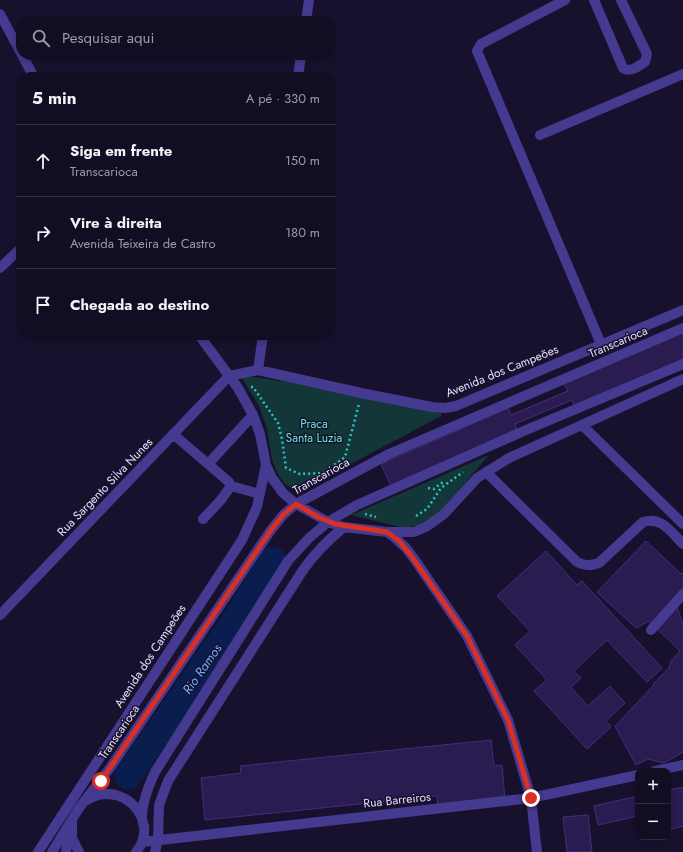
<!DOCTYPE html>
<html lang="pt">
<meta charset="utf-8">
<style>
body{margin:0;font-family:Jost,sans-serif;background:#1b162a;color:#f1f3f6}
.controls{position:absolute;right:12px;bottom:12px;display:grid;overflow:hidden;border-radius:8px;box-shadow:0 2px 6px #0003}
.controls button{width:36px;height:36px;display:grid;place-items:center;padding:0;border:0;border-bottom:1px solid #312d40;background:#120d22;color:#f1f3f6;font:20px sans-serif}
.stop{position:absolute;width:12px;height:12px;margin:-9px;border:3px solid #d93025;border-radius:50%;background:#fff}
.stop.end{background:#d93025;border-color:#fff;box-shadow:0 1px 4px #0008}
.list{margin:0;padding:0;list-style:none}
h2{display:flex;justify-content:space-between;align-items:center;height:52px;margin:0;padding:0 16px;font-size:17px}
h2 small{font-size:13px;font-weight:400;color:#9c9ca5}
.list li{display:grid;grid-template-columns:26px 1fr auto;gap:12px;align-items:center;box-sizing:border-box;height:72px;padding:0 16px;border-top:1px solid #312d40}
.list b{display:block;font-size:15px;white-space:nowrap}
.list p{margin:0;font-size:13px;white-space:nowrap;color:#9c9ca5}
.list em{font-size:13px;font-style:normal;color:#9c9ca5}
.icon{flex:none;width:22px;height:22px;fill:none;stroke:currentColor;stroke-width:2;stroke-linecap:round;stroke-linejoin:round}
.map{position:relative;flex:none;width:683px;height:852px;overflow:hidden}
.search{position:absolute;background:#120d22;box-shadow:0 2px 6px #0003;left:16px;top:16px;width:320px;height:44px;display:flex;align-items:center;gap:10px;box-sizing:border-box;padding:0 14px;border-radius:16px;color:#9c9ca5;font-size:15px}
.panel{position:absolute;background:#120d22;box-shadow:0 2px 6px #0003;left:16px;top:72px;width:320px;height:268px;border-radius:16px}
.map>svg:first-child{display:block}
</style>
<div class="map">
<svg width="683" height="852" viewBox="0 0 683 852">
<rect width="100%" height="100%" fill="#18112e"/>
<path fill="#133738" d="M240,375L442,405L441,416L345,467L309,482L297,491L284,483L277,473L272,459L267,429L259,406Z
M489,455L439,513L424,524L404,528L351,515Z"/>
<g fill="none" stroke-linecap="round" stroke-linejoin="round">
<path stroke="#091d4f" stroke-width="27" d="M128,776L237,618L273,560"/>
</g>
<path fill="#2a1c50" stroke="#432d7d" d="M683,332V359L575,407L572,400L515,424L518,431L391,486L381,464L508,408L511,415L568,391L564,384Z
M646,541L681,574L683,573V601L677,607L683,624V752L664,763L648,759L636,765L615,726L654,685L653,684L669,668L671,661L680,651L649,621L636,628L597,592Z
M546,551L577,585L582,581L662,668L647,682L607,640L574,671L581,678L571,687L588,706L610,686L625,703L606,721L611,727L587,749L534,691L547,680L515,645L530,631L497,596Z
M491,740L494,766L502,765L505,799L438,806L437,796L205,820L201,778L241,773L240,766Z
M683,787V826L668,830V790Z
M638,796V816L598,825L594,806Z
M588,815L592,852H567L563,817Z"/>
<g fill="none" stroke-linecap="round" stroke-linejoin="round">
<path stroke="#2cc2c5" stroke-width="2.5" stroke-dasharray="2 3" stroke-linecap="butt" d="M251,387H253L278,423L282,439L286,468L300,474L323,473L332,470L334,465L345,457L359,404
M428,488L434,489L444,481
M365,514L376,517
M416,516L427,509L441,488L463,472"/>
<path stroke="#443a8f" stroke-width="10" d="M565,0L481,44L477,51L601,344
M594,0L623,68C631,73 638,66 645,62L647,54L621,0
M0,14L21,53
M306,21L309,0
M22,55L34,77
M298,77L301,55
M540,135L683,74
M0,268L21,248
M199,335L238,388L253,415L260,434L266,465L272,478L283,493L296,504L328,522L344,527L387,532L394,537L406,548L415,560L467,636L508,720L531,798L537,852
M258,370L263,335
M229,376L258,370L361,393L432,407L445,408L456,406L683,310
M582,425L683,524
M173,434L229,482L231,486L220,501L203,519
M208,464L253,415
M486,472L577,562C586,566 591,566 599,563L643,522C661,516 671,532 683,544
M231,486L260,494
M387,532H414L426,527L444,514L477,478L509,458L683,379
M0,615L229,376
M651,630L683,594
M655,771L683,765
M87,800C108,787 132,796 142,818
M72,822V838L79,852
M142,842L531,798L638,775
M38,852L242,540L257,507L266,465
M52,852L79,808L110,768L271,530L283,515L296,504L389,454L683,328
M66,852L69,831
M136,852C142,845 145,835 144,826C143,823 142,820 142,817C142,802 149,785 155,772L288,561L309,538L328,522L357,505L526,430L683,364
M155,852L158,839L159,805L168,781L303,570C315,553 328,540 344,527"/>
</g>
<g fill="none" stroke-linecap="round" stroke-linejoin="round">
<path stroke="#d93025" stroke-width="5" d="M101,781L271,530L283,515L296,504L318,517L335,524L387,532L398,540L410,554L467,636L508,720L531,798"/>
</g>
<g text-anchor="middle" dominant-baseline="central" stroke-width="3" stroke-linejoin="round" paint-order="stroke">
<g font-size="12" fill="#e4deff" stroke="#18112e">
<text transform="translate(618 342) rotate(-23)">Transcarioca</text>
<text transform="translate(502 371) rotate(-22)">Avenida dos Campeões</text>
<text transform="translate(321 476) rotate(-29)">Transcarioca</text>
<text transform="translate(105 487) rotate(-46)">Rua Sargento Silva Nunes</text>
<text transform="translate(150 656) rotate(-57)">Avenida dos Campeões</text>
<text transform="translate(119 732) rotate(-56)">Transcarioca</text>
<text transform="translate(397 800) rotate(-6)">Rua Barreiros</text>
</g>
<g font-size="12" fill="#62e6cf" stroke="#18112e">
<text x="314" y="424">Praca<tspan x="314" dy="14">Santa Luzia</tspan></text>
</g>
<g font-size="13" font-style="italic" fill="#6cafff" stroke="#18112e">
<text transform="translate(202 669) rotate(-55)">Rio Ramos</text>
</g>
</g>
</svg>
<div class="controls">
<button>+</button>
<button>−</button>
</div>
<div class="stop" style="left:101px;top:781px"></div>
<div class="stop end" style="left:531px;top:798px"></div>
<div class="search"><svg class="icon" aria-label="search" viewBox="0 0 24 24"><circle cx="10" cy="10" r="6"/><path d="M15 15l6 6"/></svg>Pesquisar aqui</div>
<section class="panel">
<h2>5 min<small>A pé · 330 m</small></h2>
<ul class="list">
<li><svg class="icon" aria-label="ahead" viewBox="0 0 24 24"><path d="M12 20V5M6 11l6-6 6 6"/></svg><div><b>Siga em frente</b><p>Transcarioca</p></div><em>150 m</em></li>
<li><svg class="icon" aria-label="right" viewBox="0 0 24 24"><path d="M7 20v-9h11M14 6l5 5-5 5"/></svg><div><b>Vire à direita</b><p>Avenida Teixeira de Castro</p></div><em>180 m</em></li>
<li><svg class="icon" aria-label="arrive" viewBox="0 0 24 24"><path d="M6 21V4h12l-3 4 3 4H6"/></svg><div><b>Chegada ao destino</b></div></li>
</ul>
</section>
</div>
